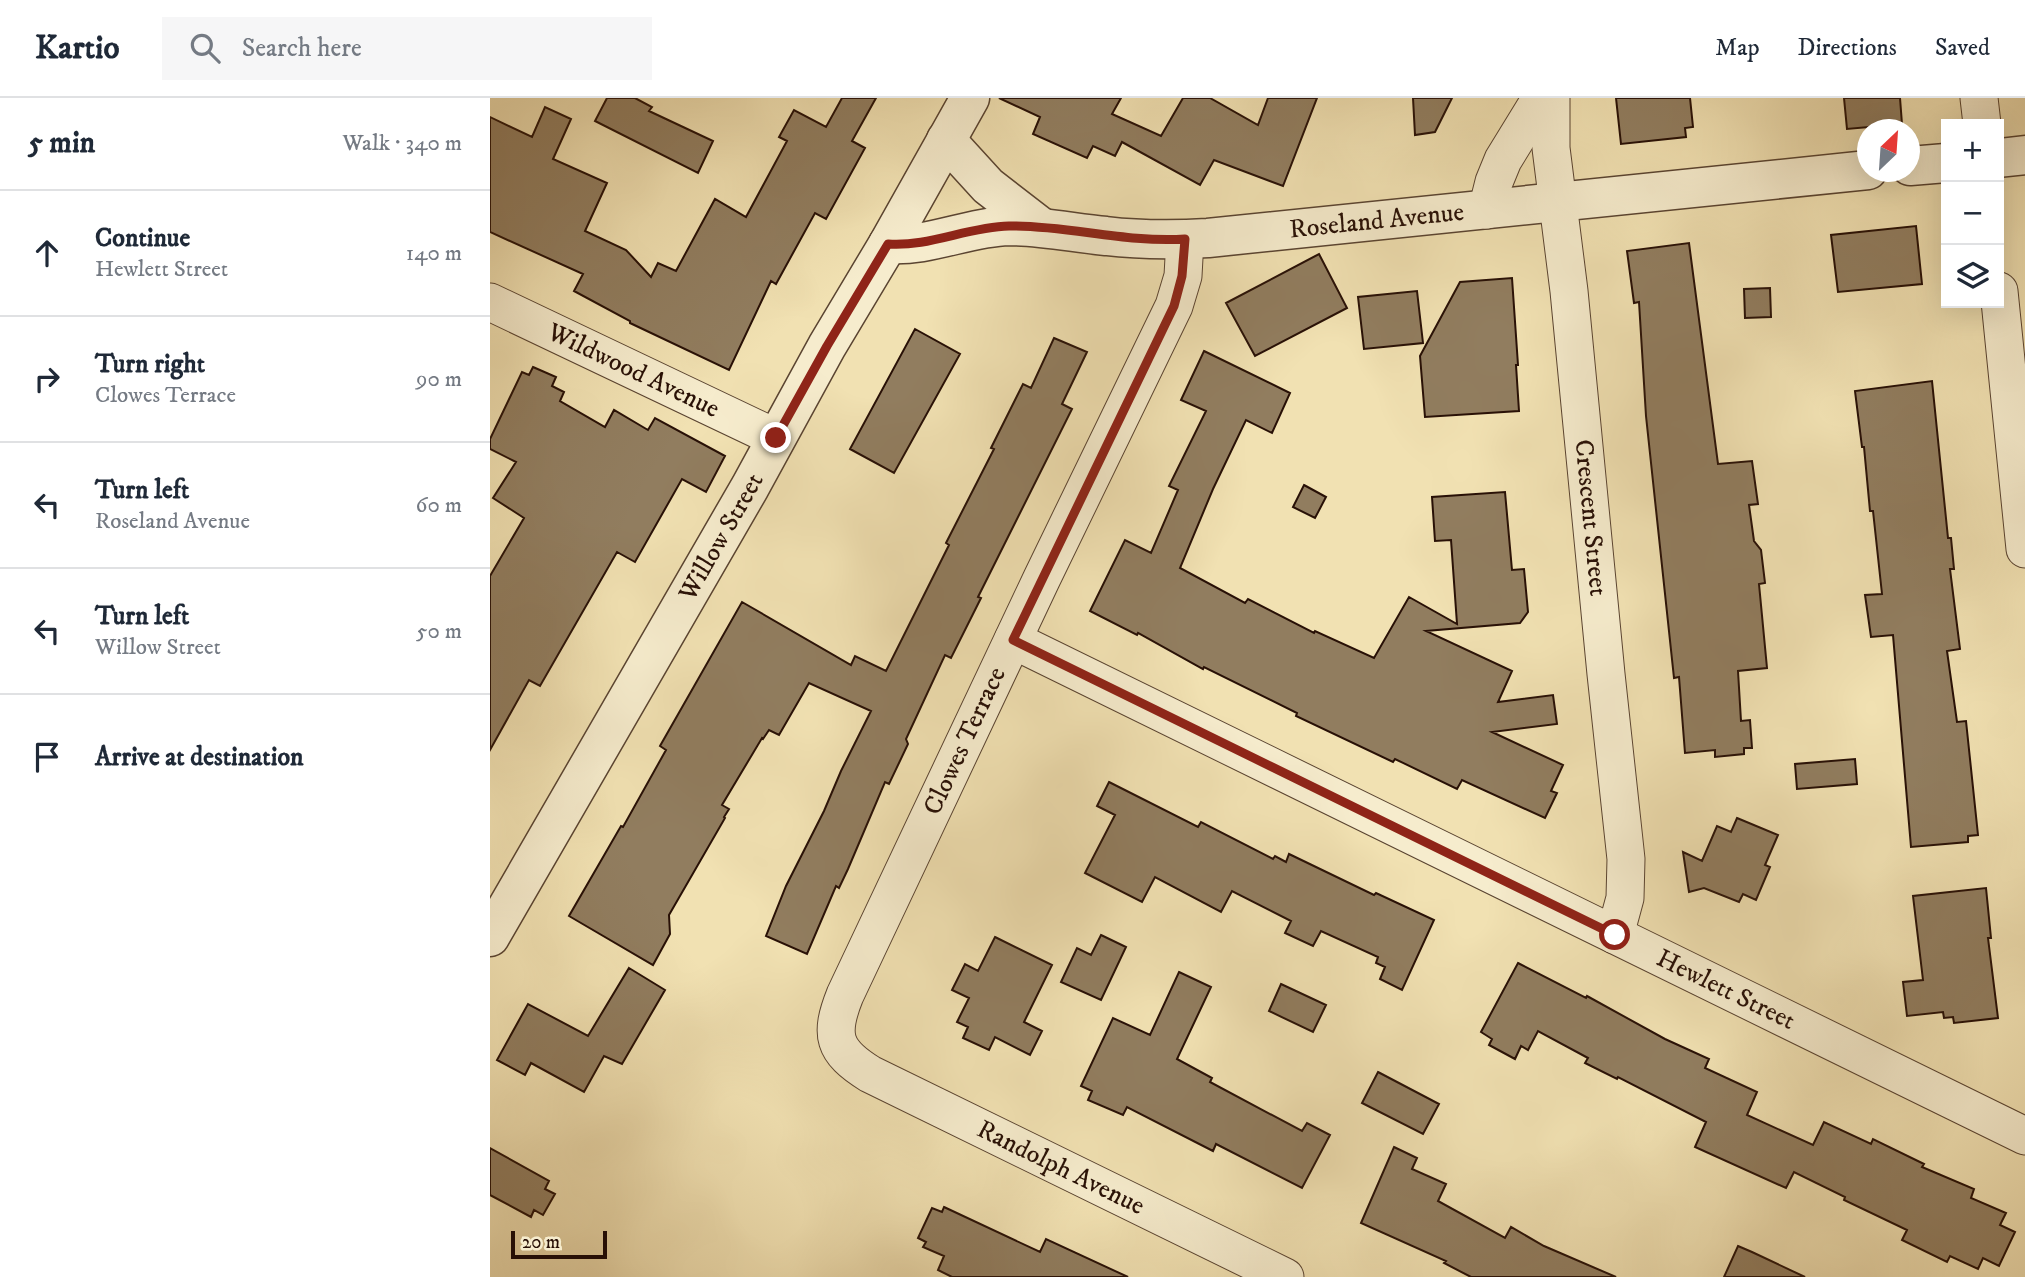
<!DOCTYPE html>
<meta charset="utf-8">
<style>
body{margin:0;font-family:"IM FELL DW Pica",serif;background:#f6f6f7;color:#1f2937}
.controls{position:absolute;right:21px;top:21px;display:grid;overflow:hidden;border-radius:0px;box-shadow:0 7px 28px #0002}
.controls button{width:63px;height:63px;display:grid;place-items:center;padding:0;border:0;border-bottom:2px solid #e0e1e3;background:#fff;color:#1f2937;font:35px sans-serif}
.compass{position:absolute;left:1367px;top:21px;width:63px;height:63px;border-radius:50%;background:#fff;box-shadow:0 7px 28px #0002;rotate:25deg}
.scale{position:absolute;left:21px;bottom:18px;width:96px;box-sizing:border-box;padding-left:7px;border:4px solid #281006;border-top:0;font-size:19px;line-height:24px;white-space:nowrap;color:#281006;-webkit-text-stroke:5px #f6eccd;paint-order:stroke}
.stop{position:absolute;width:21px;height:21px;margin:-16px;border:5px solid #8f2418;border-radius:50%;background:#fff}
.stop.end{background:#8f2418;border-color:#fff;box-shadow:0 2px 7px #0008}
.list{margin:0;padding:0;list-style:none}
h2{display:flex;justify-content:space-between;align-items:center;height:91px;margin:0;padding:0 28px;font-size:30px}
h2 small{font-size:23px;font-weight:400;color:#747a83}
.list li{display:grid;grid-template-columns:46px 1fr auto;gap:21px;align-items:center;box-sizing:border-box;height:126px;padding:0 28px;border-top:2px solid #e0e1e3}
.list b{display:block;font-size:26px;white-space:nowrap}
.list p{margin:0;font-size:23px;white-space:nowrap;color:#747a83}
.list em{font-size:23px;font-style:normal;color:#747a83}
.icon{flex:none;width:38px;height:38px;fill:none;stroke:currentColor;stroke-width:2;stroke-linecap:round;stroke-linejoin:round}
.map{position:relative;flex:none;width:1535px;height:1179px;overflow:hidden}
header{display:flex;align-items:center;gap:42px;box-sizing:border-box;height:98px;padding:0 35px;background:#fff;border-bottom:2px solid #e0e1e3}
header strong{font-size:33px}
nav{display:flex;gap:38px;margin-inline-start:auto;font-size:24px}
.search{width:490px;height:63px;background:#f6f6f7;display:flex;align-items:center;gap:18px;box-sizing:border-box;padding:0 24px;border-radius:0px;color:#747a83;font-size:26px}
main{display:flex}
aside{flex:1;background:#fff}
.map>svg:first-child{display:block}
</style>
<header>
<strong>Kartio</strong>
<div class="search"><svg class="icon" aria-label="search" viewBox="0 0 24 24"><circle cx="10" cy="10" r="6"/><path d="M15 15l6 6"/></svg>Search here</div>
<nav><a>Map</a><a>Directions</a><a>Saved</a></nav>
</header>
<main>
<aside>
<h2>5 min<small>Walk · 340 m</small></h2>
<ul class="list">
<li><svg class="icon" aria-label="ahead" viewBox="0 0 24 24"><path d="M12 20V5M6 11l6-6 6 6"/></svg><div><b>Continue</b><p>Hewlett Street</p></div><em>140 m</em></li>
<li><svg class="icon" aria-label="right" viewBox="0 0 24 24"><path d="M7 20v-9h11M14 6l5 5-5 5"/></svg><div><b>Turn right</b><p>Clowes Terrace</p></div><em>90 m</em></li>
<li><svg class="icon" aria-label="left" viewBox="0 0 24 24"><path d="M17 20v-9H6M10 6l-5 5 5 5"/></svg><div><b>Turn left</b><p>Roseland Avenue</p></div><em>60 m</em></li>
<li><svg class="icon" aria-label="left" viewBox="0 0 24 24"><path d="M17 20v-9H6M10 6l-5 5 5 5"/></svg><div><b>Turn left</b><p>Willow Street</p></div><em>50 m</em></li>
<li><svg class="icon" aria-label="arrive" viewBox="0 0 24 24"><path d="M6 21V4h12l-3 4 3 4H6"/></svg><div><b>Arrive at destination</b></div></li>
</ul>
</aside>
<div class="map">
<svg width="1535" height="1179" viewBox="0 0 1535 1179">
<rect width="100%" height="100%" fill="#f1e1b2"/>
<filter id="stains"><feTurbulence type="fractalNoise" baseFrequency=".00286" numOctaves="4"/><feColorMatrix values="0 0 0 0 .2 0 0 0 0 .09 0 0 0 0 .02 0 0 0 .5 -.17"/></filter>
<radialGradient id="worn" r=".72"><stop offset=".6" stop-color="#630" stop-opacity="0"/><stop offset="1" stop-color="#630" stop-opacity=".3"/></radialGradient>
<path fill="#917d5f" stroke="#281006" stroke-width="2" d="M117,0H145L162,9L159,13L223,43L208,75L105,23Z
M352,0H386L362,43L375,50L336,121L325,115L286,186L281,183L239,272L140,225V223L84,193L93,176L0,134V19L42,39L55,9L81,21L63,61L117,85L95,133L136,152L161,179L168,165L186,173L225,101L256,119L297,43L289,39L304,12L336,29Z
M509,0H631L622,16L671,38L693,0H720L768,27L778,0H827L793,88L724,62L710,87L632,44L625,58L603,48L597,60L543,36L550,19Z
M923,0H962L945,34L925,37Z
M1126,0H1200L1203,29L1195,30L1196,39L1131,46Z
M1354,0H1410L1412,26L1357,31Z
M1426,128L1432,186L1348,194L1341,137Z
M1199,145L1228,366L1262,363L1268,406L1259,407L1264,443L1271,452L1275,485L1269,486L1277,570L1248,573L1251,623L1260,622L1262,650H1254V656L1225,659V652L1195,655L1189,579L1184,580L1156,318L1149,204L1144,205L1137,153Z
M829,156L857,210L765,258L736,205Z
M1022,180L1028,267H1026L1029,313L935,319L930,258L970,184Z
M1280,190L1281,219L1255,220L1254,191Z
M927,193L933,245L874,251L868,199Z
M425,231L470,256L404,375L360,351Z
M564,240L597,254L572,306L582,311L488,499L491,500L461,560L455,557L416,641L418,646L399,686L395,684L358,771L349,790L346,788L317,856L276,838L296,788L334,713L351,673L381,613L319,585L289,637L279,632L273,641L272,640L232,707L239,711L234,719L235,720L179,817L180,836L163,867L79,818L131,728L133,729L176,652L170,648L252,504L361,567L365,558L396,573L459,447L456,445L504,351L501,350L533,286L541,290Z
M714,253L800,295L782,335L756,322L723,391L690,470L755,505L758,501L824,535L825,533L884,560L919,499L967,526L961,442L945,443L942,399L1015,394L1022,472L1034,471L1038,514L1030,525L936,533L1022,573L1008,604L1063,597L1067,626L1002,634L1073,667L1061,693L1067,695L1055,720L972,682L967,691L905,661L903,664L806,618L807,615L714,569L713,571L648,535L647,537L600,513L635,442L661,455L688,392L679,388L716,313L691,302Z
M43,269L66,279L62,288L74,294L70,303L115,329L124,312L158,332L165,320L235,358L216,394L192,381L145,464L127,454L50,588L39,582L0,652V478L34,420L3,400L26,364L0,351V341L32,274L39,277Z
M1442,283L1458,440H1461L1464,471H1460L1470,551L1457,553L1467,624L1476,623L1488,737L1478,738V744L1421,749L1403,537L1381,539L1375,497L1392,496L1383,413H1380L1374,349H1372L1365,293Z
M814,387L836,399L825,420L803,409Z
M1365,661L1367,686L1307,691L1305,666Z
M619,684L708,729L711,724L783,761L785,758L796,764L799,756L884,797L886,795L944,822L912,892L890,881L895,869L886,865L888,859L831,833L823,848L795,835L801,823L742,793L731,814L665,779L652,804L595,775L625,717L607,708Z
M1247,720L1288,737L1275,767L1280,769L1266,802L1253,796L1249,804L1214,790L1199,794L1193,754L1212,763L1227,728L1241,734Z
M1496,790L1501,840H1498L1508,920L1464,925L1463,919L1454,920L1453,914L1417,918L1413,884L1433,882L1423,798Z
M611,837L636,849L611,902L571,884L587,850L601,857Z
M505,839L562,867L534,924L552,933L540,957L505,939L499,952L473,940L478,929L467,924L479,900L462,892L475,866L488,873Z
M1028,865L1096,900L1097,898L1175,941L1219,961L1215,970L1267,994L1257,1017L1323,1047L1334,1024L1381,1046L1383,1041L1434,1066L1432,1069L1484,1091L1481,1100L1516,1115L1510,1127L1525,1134L1509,1168L1493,1160L1488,1171L1460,1158L1457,1164L1412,1142L1417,1132L1354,1102L1355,1099L1304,1074L1296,1090L1205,1049L1216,1024L1128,979L1127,981L1095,965L1098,960L1048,933L1038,952L1031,948L1025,961L999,947L1002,941L991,934Z
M139,870L175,892L132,966L114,958L94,994L41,965L35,977L7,962L38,906L98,938Z
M689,874L721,889L687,961L722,980L720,984L812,1033L817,1025L840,1037L812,1090L726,1046L723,1053L637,1009L633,1017L598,1002L602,993L591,988L623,920L660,937Z
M791,886L836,907L823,934L779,913Z
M888,974L949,1006L933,1036L872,1005Z
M904,1049L927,1060L922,1071L956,1086L948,1103L1015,1140L1021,1129L1054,1148L1126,1179H981L954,1165L956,1163L871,1125Z
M0,1050L59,1083L55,1091L65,1096L53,1117L44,1112L41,1119L0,1097Z
M454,1109L550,1154L556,1141L638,1179H462L448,1172L454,1158L433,1149L436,1144L428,1140L442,1110L452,1114Z
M1248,1148L1262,1154L1315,1179H1234Z"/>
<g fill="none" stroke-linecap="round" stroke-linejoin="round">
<g stroke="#5a4431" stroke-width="39">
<g id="minor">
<path id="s1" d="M1061,0V50L1079,193L1116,576L1136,761L1135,800L1125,837"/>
<path d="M1489,0L1492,26"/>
<path d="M997,112L1004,84L1013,62L1051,0"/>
<path id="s2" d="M695,141L693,178L684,208L552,480L355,897C339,937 343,953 380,976L795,1179"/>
<path d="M1509,193L1535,451"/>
<path id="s3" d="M0,204L286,340"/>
<path id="s4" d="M523,542L1535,1038"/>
</g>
</g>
<g stroke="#5a4431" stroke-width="41">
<g id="tertiary">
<path d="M456,42L498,88L551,129"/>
<path d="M1509,60L1535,57"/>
<path d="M1420,68L1456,65"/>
<path id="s5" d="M398,146C439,149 478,129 519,128C552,128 584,135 616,138C650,142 684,142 718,140L1378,72"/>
<path id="s6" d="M0,839L260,389L337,248L398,146L480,0"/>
</g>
</g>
<use href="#minor" stroke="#f6eccd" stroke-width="37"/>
<use href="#tertiary" stroke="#f6eccd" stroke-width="38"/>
</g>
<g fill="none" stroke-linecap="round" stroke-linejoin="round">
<path stroke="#8f2418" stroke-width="9" d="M286,340L337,248L398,146C439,149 477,129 519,128C577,127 635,145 695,141L692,178L684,208L523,542L1125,837"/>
</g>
<g text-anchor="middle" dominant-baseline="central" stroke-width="5" stroke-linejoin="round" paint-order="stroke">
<g font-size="26" fill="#281006" stroke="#f6eccd">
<text stroke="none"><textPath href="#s5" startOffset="492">Roseland Avenue</textPath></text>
<text stroke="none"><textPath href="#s3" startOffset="159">Wildwood Avenue</textPath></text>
<text stroke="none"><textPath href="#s1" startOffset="422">Crescent Street</textPath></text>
<text stroke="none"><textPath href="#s6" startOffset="462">Willow Street</textPath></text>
<text transform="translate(475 643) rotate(-65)">Clowes Terrace</text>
<text stroke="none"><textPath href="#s4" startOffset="794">Hewlett Street</textPath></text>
<text stroke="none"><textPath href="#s2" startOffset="1139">Randolph Avenue</textPath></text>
</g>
</g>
<rect width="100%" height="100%" filter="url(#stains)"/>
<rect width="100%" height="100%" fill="url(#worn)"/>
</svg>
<div class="controls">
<button>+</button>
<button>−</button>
<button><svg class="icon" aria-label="layers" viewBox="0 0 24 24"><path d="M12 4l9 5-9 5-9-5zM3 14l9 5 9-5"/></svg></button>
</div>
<svg class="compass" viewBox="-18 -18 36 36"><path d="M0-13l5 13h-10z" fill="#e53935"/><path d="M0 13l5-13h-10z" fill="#747a83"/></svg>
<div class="scale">20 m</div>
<div class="stop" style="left:1125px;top:837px"></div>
<div class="stop end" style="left:286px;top:340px"></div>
</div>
</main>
